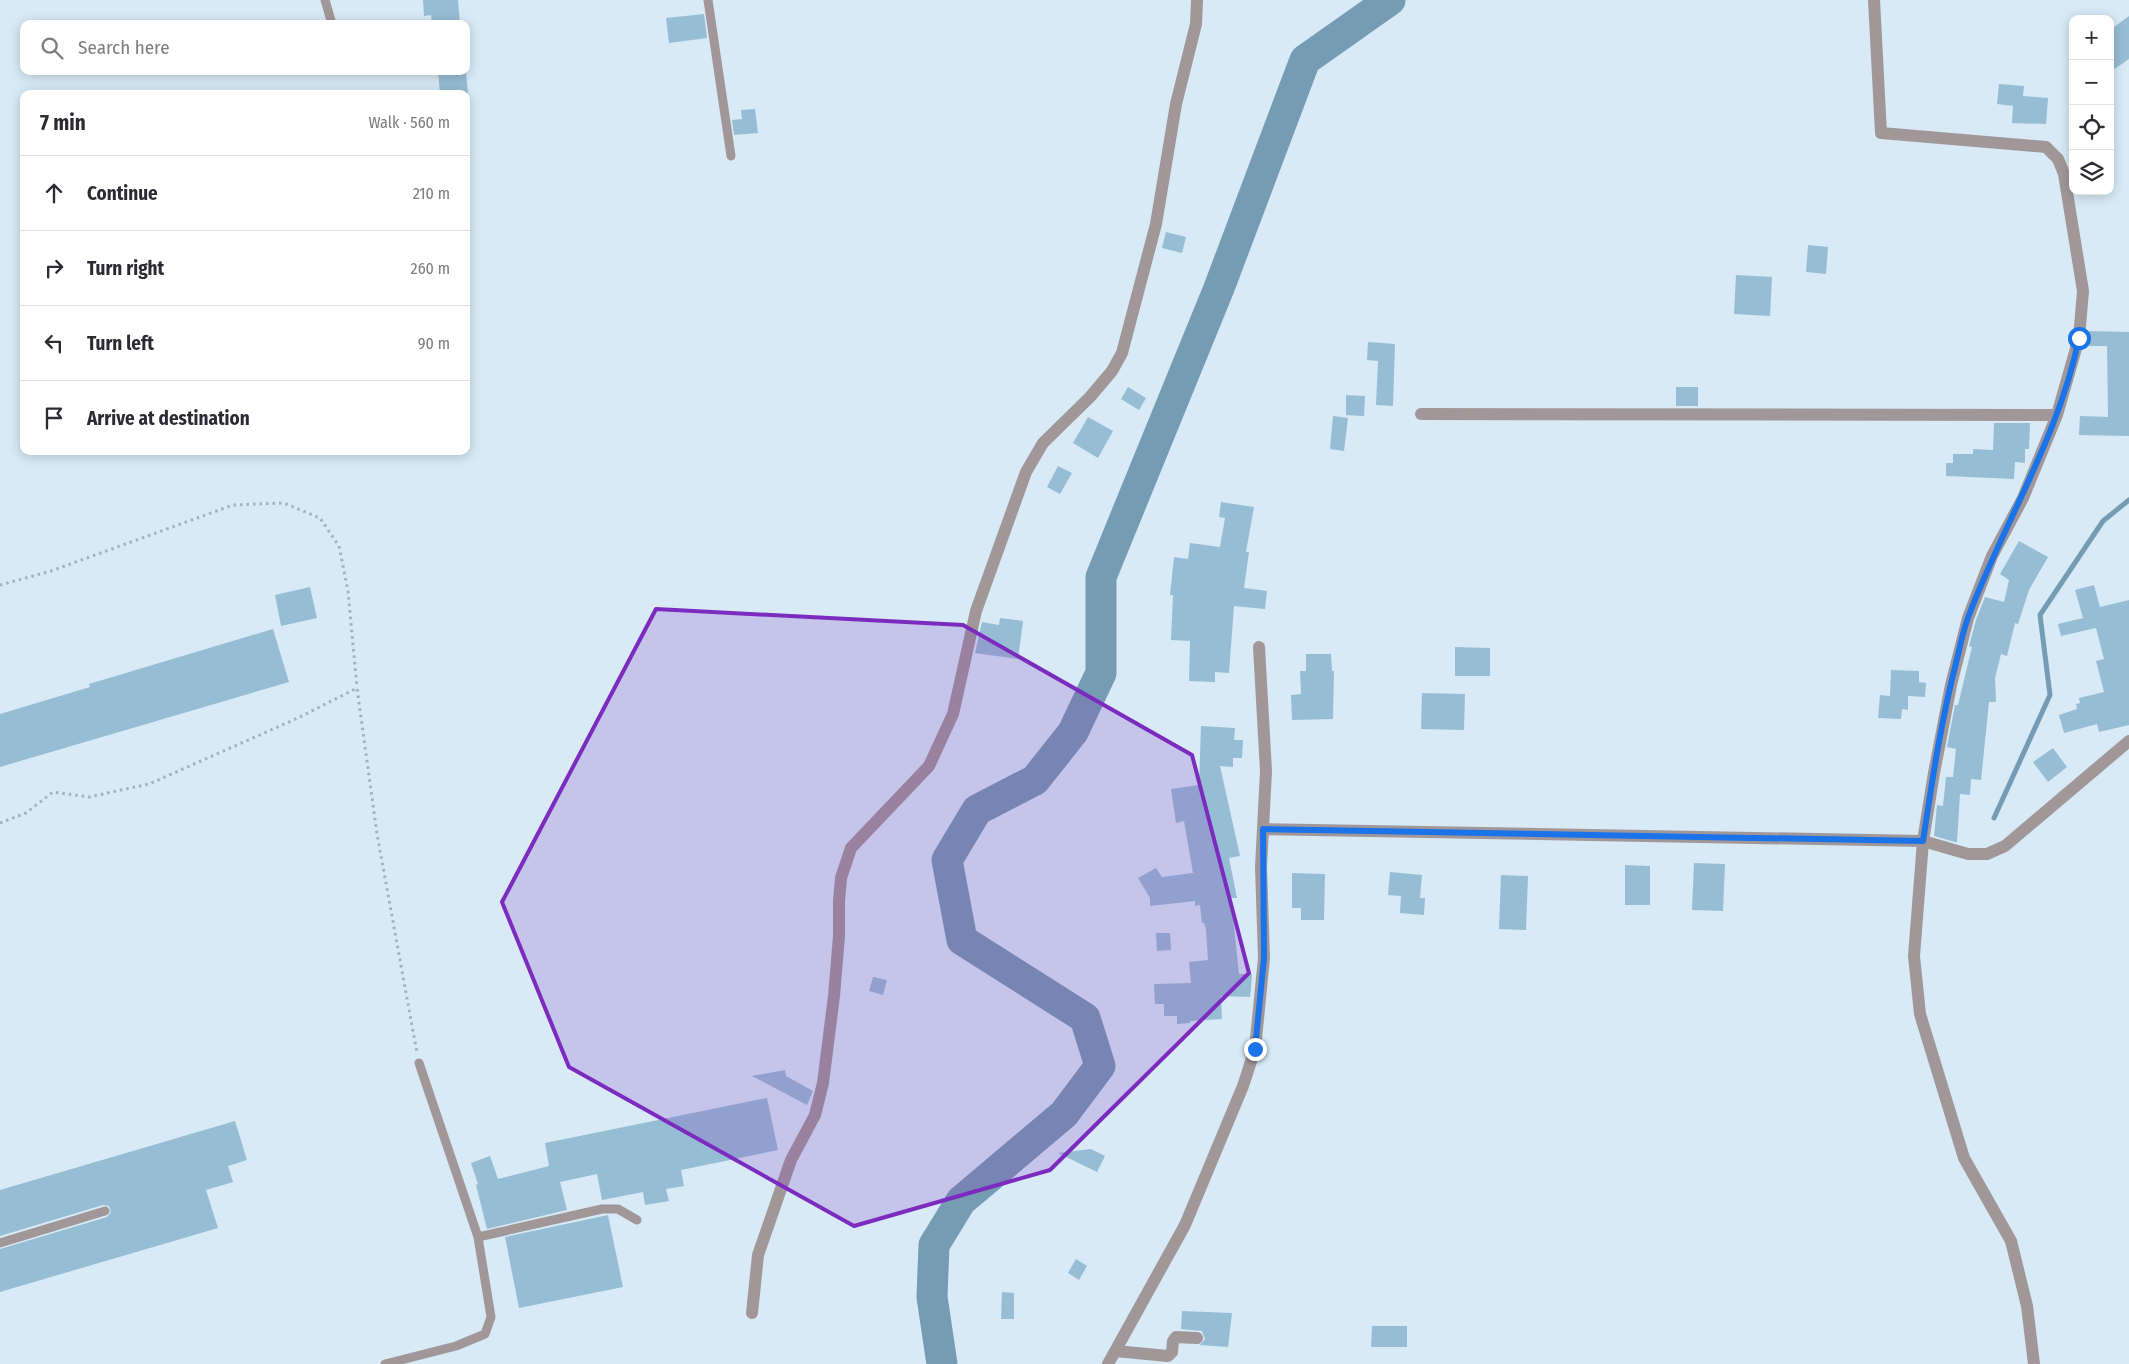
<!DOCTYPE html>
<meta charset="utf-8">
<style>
body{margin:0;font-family:"Fira Sans Condensed",sans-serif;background:#f2f2f3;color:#2b2b33}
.controls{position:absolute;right:15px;top:15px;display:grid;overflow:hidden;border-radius:10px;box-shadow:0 2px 12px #0003}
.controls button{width:45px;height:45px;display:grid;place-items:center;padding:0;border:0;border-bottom:1px solid #e1e1e2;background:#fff;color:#2b2b33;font:25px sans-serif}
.stop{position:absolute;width:15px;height:15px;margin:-11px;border:4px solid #1a73e8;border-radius:50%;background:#fff}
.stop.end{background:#1a73e8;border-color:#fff;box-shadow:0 1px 5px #0008}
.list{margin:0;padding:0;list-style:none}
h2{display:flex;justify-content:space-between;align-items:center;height:65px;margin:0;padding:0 20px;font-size:21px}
h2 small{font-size:16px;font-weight:400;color:#7c7c81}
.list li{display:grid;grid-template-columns:32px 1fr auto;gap:15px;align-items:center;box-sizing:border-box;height:75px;padding:0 20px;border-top:1px solid #e1e1e2}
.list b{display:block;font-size:19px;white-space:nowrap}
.list em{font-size:16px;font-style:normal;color:#7c7c81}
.icon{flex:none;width:28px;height:28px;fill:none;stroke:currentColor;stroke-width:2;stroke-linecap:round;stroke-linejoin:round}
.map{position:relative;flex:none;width:2129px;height:1364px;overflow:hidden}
.search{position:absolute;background:#fff;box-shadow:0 2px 12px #0003;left:20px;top:20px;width:450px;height:55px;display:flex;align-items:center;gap:12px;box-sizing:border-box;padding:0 18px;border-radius:10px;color:#7c7c81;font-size:19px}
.panel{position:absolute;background:#fff;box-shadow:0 2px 12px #0003;left:20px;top:90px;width:450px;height:365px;border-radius:10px}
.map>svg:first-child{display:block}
</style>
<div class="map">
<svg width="2129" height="1364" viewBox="0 0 2129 1364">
<rect width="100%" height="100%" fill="#d7eaf6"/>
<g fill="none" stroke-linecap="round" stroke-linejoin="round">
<path stroke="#769cb3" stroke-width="5" d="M1994,818L2050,695L2040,615L2103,521L2129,500"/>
<path stroke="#769cb3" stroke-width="31" d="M942,1364L932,1297L934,1245L961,1201L1064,1114L1100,1066L1085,1018L962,940L947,860L977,810L1035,780L1073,732L1101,673V577L1219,288L1305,60L1390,0"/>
</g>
<path fill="#97bdd4" d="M423,0H458L460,24H432L431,15L424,16Z
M704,14L707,38L669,43L666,18Z
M2129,16V59L2110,72V30Z
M438,71H466L468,94H440Z
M1999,84L2024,86L2023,96L2048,98L2046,124L2012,123L2013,106L1997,104Z
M755,109L758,133L734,135L732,120L742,119L741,110Z
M1166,232L1186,237L1182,253L1162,248Z
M1808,245L1828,247L1826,274L1806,272Z
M1736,275L1772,277L1770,316L1734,314Z
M2089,331L2129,332V436L2079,435L2080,416L2108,417L2107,346H2088Z
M1368,342L1395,344L1393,406L1376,405L1378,361L1367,360Z
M1128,387L1146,398L1139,410L1121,399Z
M1676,387H1698V406H1676Z
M1346,395L1365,396L1364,416L1346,415Z
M1333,416L1348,418L1344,451L1330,449Z
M1088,417L1113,431L1098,458L1073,443Z
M1994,423H2030L2029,449H2025V463L2015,462L2014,479L1946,476V463H1953V454H1973V449L1993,450Z
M1058,466L1072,473L1060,494L1047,487Z
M1221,502L1254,507L1246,552H1249L1244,588L1267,591L1265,609L1234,606L1229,673L1215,672V682L1189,681L1190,641L1171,640L1173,595H1170L1174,557L1188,559L1190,543L1220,547L1225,518L1219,517Z
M2019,541L2048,557L2029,590L2018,624L2015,623L2007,656L2001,654L1995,678L1996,702H1989L1981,780L1971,779L1970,795L1960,794L1957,842H1955L1934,836L1937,805L1943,806L1946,777H1953L1956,749L1947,747L1955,705H1958L1972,647L1969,646L1976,620L1985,597L2004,602L2009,580L2000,574Z
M2094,585L2100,607L2129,600V725L2099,732L2097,724L2064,733L2059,715L2077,709L2076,704L2080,703L2079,698L2104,692L2096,661L2104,659L2096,628L2061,636L2058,624L2083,618L2075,590Z
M310,587L317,618L281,626L275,595Z
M1000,618L1023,621L1018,659L975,653L982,622L999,625Z
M273,629L289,682L0,767V714L90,687L89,684Z
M1455,647L1490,648V676H1455Z
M1306,654H1331L1332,671H1334L1333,719L1292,720L1291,695L1301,694L1300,671H1306Z
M1891,670L1919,671V682L1926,683L1925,697L1908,696V710L1902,709L1901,719L1878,718L1880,695L1890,696Z
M1422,693L1465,694L1464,730L1421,729Z
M1201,726L1235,728L1234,740H1243L1242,758H1233V767L1220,766L1240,856L1229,858L1237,898H1231L1239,974H1252L1251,988L1250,997L1221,996L1222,1019L1190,1021V1023L1177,1024V1016H1164V1004H1155L1154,984L1191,983L1189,962L1208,960L1206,929L1204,923H1202L1200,905L1195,906V901L1150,906V898L1138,878L1156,868L1162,877L1193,873L1184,821L1176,823L1171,789L1199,785Z
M2053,748L2067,767L2048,782L2033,762Z
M1694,863L1725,864L1723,911L1692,910Z
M1625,865L1650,866V905H1625Z
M1390,872L1422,875L1420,898H1425L1424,915L1400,913L1401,896L1388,895Z
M1292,873L1325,874L1324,920H1301V908H1292Z
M1501,875L1528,876L1526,930L1499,929Z
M1156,933H1170L1171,950L1157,951Z
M873,977L887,980L883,995L869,991Z
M785,1070L786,1076L813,1091L807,1105L752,1076Z
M767,1098L778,1150L681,1170L684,1186L666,1189L669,1201L645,1205L643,1192L602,1200L597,1174L560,1182L567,1210L487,1229L476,1185L478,1184L471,1163L490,1156L498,1179L549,1166L545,1143Z
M235,1121L247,1160L228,1166L233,1182L206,1190L218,1228L0,1292V1249L107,1217L111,1212L109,1206L103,1205L0,1236V1190Z
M1091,1149L1105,1156L1097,1172L1058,1153Z
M608,1215L623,1287L519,1308L505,1237Z
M1076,1259L1087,1266L1079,1280L1068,1273Z
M1002,1292L1014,1293V1319H1001Z
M1182,1311L1232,1313L1228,1347L1200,1345L1205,1339L1202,1331L1181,1329Z
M1372,1326H1407V1347H1371Z"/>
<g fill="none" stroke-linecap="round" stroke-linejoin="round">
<path stroke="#a2b1ba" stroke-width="3" stroke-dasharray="2.5 4" stroke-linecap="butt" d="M0,585L51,571L233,505L284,503L320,518L339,546L348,591L357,688
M0,823L26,813L53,792L89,797L149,784L298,718L357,688L377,834L417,1053"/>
<path stroke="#a19799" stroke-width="9" d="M325,0L332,24
M708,0L731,156
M478,1237L602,1209H618L637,1220
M0,1243L105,1211
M385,1364L456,1346L485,1334L491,1317L478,1237L419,1063"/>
<path stroke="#a19799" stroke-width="12" d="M1874,0L1881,133L2046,147L2058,159L2064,174L2083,291L2079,338L2057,415L2023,498L1992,556L1968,618L1951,685L1934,773L1923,841L1914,956L1920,1014L1964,1158L2011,1241L2027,1306L2034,1364
M1421,414L2057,415
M1263,829L1923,841L1968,854H1987L2005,846L2129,741
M752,1313L758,1255L791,1160L815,1115L823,1083L834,996L839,936V901L841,878L851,848L929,766L953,714L976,611L1026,472L1043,443L1090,397L1112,371L1122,353L1156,224L1176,104L1196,24L1197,0
M1115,1351L1168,1356L1172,1352L1173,1341L1176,1337L1197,1338
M1108,1364L1185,1225L1243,1086L1255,1049L1264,958L1261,867L1266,771L1259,647"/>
</g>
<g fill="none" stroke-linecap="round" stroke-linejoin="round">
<path stroke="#1a73e8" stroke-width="6" d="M1255,1049L1264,958L1263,829L1923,841C1932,782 1941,721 1956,663C1960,647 1963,630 1969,615C2004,522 2059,437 2079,338"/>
</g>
<path fill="#7b2cbf" fill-opacity="0.2" stroke="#7b2cbf" stroke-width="4" stroke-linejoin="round" d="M656,609L963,625L1192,755L1249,973L1050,1170L854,1226L569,1067L502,902Z"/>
</svg>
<div class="controls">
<button>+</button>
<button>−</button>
<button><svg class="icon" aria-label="locate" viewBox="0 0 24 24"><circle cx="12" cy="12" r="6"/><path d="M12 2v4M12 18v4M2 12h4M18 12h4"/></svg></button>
<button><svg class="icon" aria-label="layers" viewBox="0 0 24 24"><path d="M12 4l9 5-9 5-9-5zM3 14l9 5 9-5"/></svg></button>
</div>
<div class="stop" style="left:2079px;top:338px"></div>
<div class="stop end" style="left:1255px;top:1049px"></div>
<div class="search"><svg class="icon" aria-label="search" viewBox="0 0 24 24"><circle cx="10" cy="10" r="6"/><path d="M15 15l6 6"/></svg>Search here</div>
<section class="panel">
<h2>7 min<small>Walk · 560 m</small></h2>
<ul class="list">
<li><svg class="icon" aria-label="ahead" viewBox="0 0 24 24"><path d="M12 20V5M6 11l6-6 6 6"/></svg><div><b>Continue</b></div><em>210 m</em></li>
<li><svg class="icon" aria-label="right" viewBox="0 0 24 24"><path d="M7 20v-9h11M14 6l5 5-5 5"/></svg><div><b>Turn right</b></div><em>260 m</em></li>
<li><svg class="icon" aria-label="left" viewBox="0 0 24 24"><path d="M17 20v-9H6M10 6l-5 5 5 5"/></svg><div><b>Turn left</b></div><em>90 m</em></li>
<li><svg class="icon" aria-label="arrive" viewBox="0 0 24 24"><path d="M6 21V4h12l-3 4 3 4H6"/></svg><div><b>Arrive at destination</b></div></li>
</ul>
</section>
</div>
